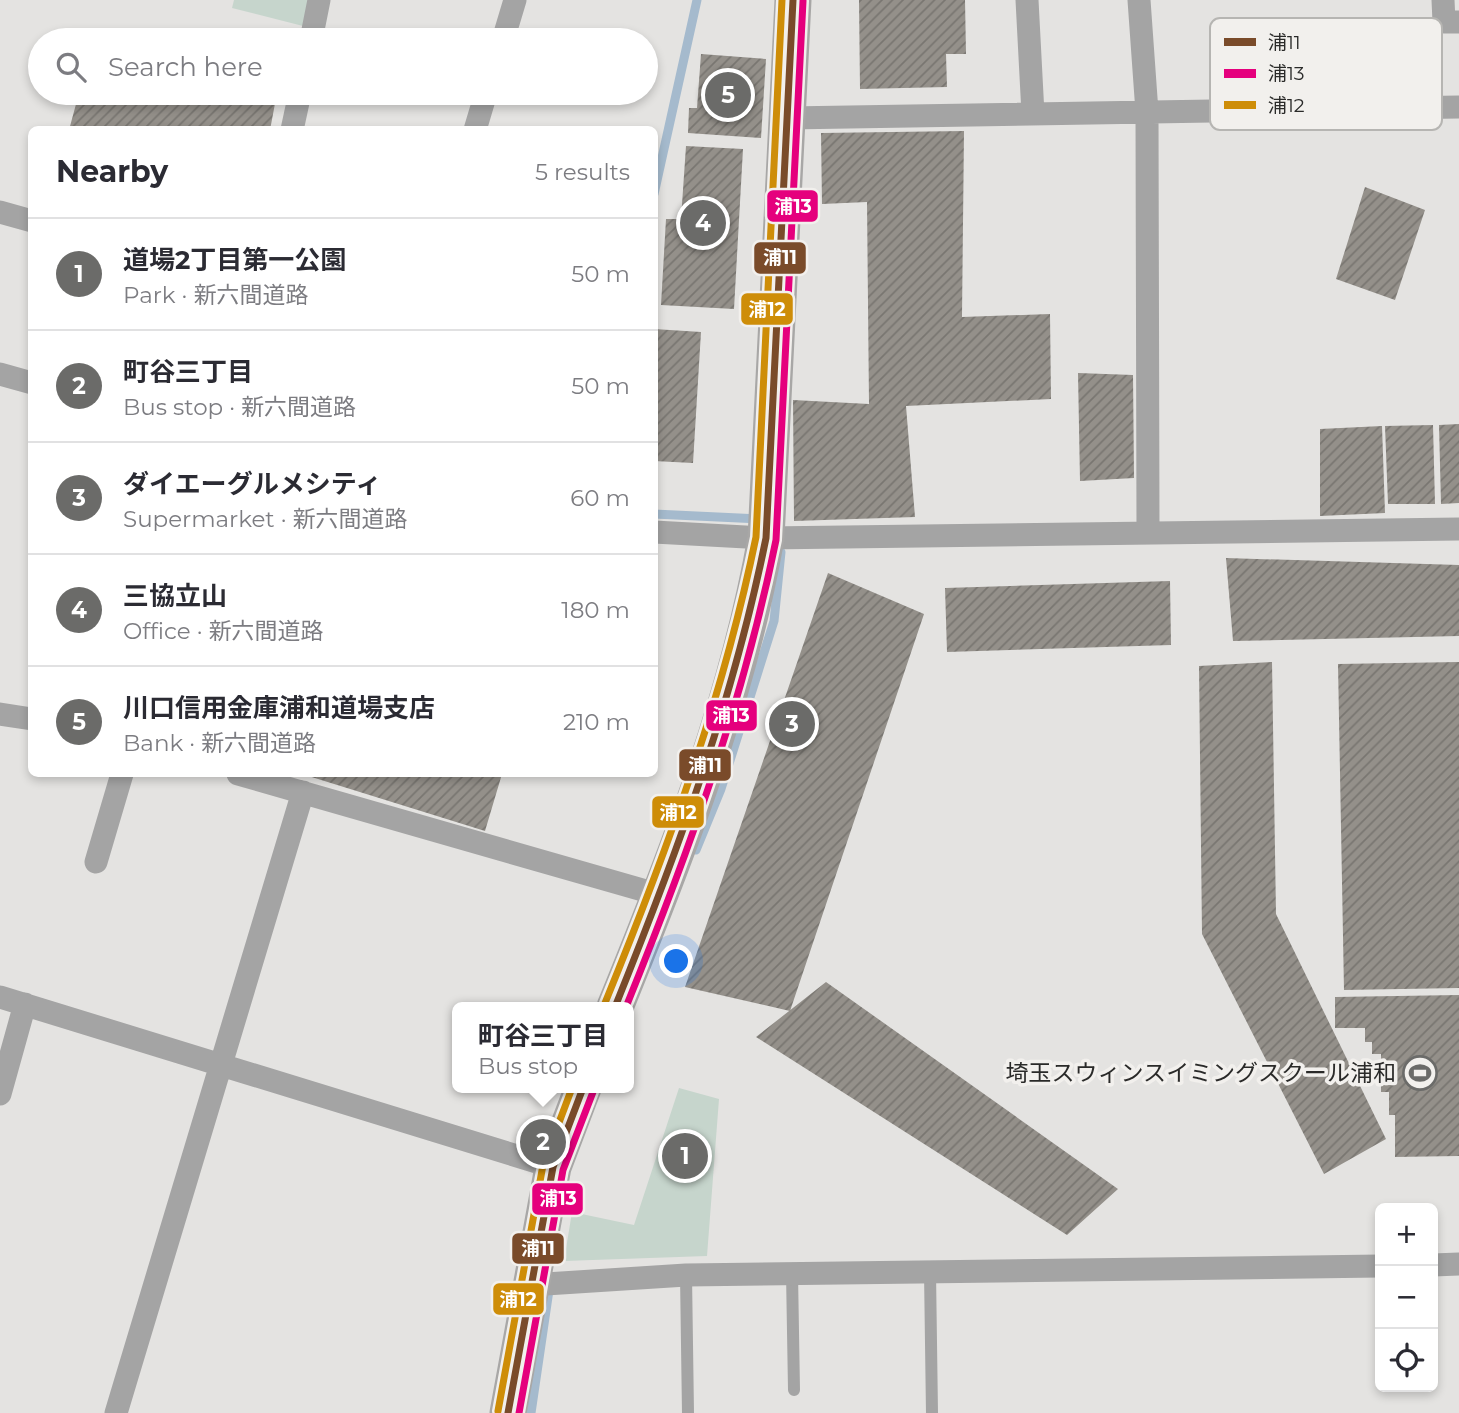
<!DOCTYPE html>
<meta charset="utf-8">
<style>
body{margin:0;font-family:Montserrat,"Noto Sans JP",sans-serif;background:#f2f2f3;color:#2b2b33}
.controls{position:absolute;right:21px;bottom:21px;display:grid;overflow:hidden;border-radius:10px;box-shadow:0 4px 10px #0003}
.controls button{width:63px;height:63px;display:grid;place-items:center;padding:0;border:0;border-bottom:2px solid #e1e1e2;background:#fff;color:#2b2b33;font:35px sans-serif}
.you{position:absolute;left:677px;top:962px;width:24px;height:24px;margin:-18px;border:5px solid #fff;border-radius:50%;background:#1a73e8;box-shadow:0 0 0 10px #1a73e833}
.badge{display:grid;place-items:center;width:46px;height:46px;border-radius:50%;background:#6b6b69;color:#fff;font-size:23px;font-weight:700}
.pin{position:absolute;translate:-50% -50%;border:4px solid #fff;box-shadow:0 2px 7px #0006}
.popup{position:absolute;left:452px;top:1002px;width:182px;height:91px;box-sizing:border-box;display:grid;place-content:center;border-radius:10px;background:#fff;filter:drop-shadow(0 2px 5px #0005);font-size:23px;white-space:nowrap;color:#7c7c81}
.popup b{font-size:26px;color:#2b2b33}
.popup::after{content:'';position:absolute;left:50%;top:100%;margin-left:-14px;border:14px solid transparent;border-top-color:#fff}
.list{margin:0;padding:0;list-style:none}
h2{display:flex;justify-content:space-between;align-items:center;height:91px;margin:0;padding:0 28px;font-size:30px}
h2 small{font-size:23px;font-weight:400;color:#7c7c81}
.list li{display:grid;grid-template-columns:46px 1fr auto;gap:21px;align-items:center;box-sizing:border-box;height:112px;padding:0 28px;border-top:2px solid #e1e1e2}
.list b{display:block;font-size:26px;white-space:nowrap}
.list p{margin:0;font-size:23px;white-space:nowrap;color:#7c7c81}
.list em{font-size:23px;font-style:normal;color:#7c7c81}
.icon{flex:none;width:38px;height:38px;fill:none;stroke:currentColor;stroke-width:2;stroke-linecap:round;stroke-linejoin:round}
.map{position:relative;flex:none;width:1459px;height:1413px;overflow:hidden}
.search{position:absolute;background:#fff;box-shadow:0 4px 10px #0003;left:28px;top:28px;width:630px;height:77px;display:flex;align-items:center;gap:18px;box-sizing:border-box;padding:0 24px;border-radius:38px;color:#7c7c81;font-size:26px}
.panel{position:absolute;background:#fff;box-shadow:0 4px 10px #0003;left:28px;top:126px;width:630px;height:651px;border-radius:10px}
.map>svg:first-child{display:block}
</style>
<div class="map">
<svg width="1459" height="1413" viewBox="0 0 1459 1413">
<defs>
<pattern id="building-hatch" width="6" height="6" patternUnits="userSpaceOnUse" patternTransform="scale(1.75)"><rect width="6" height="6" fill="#94908a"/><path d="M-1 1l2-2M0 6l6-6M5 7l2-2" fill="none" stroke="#797671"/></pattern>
</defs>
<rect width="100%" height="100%" fill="#e4e3e1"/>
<path fill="#c6d5cc" d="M234,0H309L303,26L232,8Z
M679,1088L719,1099L707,1256L564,1261L572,1212L634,1225Z"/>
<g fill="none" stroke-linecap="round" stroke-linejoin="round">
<path stroke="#a5bacd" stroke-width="9" d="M654,194L697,0
M654,514L760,519
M696,850L721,789L774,621L781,552
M531,1413L549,1290"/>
</g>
<path fill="url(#building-hatch)" d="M859,0H965L966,54H946L947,87L860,89Z
M701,54L766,59L761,138L688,133L689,108H697Z
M79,93H277L270,130H69Z
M964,131L962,317L1050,314L1051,399L906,406L915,517L794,521L793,400L869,404L867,202L822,204L821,133Z
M686,146L743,149L734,309L661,305L666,219H681Z
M1365,187L1425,210L1395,300L1336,279Z
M654,329L701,332L693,463L654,461Z
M1078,373L1133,375L1134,478L1080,481Z
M1459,424V503L1441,504L1439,425Z
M1433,425L1435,504H1388L1385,426Z
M1382,426L1385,513L1320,516V429Z
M1226,558L1459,565V636L1233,641Z
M828,573L924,614L790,1011L685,987Z
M1170,581L1171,645L947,652L945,588Z
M1272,662L1276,914L1386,1139L1324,1174L1202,934L1199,666Z
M1459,662V988L1344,990L1338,664Z
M302,774H502L485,831Z
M826,982L1118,1189L1067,1235L756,1037Z
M1459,995V1156L1395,1157V1115H1389V1092H1381V1054H1372V1042H1365V1028H1335V997Z"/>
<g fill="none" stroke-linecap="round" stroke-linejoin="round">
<path stroke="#a4a4a4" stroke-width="12" d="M930,1272L932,1413
M792,1273L794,1390
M686,1275L688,1413"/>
<path stroke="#a4a4a4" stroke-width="23" d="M1027,0L1033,114
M1139,0L1147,112L1148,532
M1443,0L1444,22H1459
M311,40L319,0
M503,40L515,0
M788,118L1459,107
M292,130L300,93
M475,130L486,93
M0,212L32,221
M0,374L32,383
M654,532L766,538L1459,529
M0,714L32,719
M238,774L660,895
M96,862L122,774
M0,997L553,1167
M0,1094L25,1004
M1433,1265L1459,1264
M530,1285L686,1275L1380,1266
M116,1413L303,792"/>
<path stroke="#a8a7a6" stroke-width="37" d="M615,1007C677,855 737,701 766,538L793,0
M508,1413L553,1167L583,1088"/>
<g stroke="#f2f0ed" stroke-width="12">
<path id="bus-1" d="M615,1007C677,853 733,702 766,538L793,0
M508,1413L553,1167L583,1088"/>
</g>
<g stroke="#f2f0ed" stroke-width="12">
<path id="bus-2" d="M626,1007C688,854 743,703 776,540L803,1
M519,1413L563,1170L593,1092"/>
</g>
<g stroke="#f2f0ed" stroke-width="12">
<path id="bus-3" d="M605,1003C667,851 723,698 756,537L782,0
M498,1411L543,1165L572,1088"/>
</g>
<use href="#bus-1" stroke="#7a4b2a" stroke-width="7"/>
<use href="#bus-2" stroke="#e5007d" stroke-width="7"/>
<use href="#bus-3" stroke="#ce8d08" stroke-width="7"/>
</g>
<defs>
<g id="stadium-ring" transform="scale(1.75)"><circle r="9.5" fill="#f2f0ed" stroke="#6b6b69" stroke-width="1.5"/><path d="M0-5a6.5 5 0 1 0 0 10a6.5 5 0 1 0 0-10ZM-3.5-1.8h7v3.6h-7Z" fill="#6b6b69"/></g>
</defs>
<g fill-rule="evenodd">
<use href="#stadium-ring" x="1420" y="1073"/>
</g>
<g text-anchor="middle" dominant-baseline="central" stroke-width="7" stroke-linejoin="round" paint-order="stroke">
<g font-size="23" fill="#2a2a29" stroke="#f2f0ed" text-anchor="end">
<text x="1396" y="1073">埼玉スウィンスイミングスクール浦和</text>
</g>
</g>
<rect x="1210" y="18" width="232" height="112" rx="10" fill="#f2f0ed" stroke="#b6b5b2" stroke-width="2"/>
<rect x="1224" y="38" width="32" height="8" fill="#7a4b2a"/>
<rect x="1224" y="69" width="32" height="9" fill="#e5007d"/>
<rect x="1224" y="101" width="32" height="8" fill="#ce8d08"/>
<g font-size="19" fill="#2a2a29">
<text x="1268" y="49">浦11</text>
<text x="1268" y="80">浦13</text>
<text x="1268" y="112">浦12</text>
</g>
<g stroke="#f2f0ed" stroke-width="2.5">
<rect x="766" y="189" width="53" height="34" rx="7" fill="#e5007d"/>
<rect x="753" y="241" width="54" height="34" rx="7" fill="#7a4b2a"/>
<rect x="740" y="292" width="54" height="34" rx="7" fill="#ce8d08"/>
<rect x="705" y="699" width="53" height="33" rx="7" fill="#e5007d"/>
<rect x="678" y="748" width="54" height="34" rx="7" fill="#7a4b2a"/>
<rect x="651" y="795" width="54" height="34" rx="7" fill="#ce8d08"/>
<rect x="531" y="1182" width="53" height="34" rx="7" fill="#e5007d"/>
<rect x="511" y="1232" width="54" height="33" rx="7" fill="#7a4b2a"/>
<rect x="492" y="1282" width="53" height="34" rx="7" fill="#ce8d08"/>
</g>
<g font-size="19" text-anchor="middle" font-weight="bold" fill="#fff">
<text x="793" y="213">浦13</text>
<text x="780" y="264">浦11</text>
<text x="767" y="316">浦12</text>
<text x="731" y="722">浦13</text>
<text x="705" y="772">浦11</text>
<text x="678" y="819">浦12</text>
<text x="558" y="1205">浦13</text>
<text x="538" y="1255">浦11</text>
<text x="518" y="1306">浦12</text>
</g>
</svg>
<div class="controls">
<button>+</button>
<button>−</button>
<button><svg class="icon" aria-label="locate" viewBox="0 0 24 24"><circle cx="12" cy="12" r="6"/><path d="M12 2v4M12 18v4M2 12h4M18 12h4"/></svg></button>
</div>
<div class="you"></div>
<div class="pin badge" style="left:685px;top:1156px">1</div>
<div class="pin badge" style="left:543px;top:1142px">2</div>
<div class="popup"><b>町谷三丁目</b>Bus stop</div>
<div class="pin badge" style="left:792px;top:724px">3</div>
<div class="pin badge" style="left:703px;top:223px">4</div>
<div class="pin badge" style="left:728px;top:95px">5</div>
<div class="search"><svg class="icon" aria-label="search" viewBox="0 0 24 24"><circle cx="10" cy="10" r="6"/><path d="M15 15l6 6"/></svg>Search here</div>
<section class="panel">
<h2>Nearby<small>5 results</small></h2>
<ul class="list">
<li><span class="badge">1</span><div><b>道場2丁目第一公園</b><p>Park · 新六間道路</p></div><em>50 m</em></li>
<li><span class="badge">2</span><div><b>町谷三丁目</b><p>Bus stop · 新六間道路</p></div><em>50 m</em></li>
<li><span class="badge">3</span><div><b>ダイエーグルメシティ</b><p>Supermarket · 新六間道路</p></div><em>60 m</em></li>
<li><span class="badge">4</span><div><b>三協立山</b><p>Office · 新六間道路</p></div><em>180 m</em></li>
<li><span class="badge">5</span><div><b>川口信用金庫浦和道場支店</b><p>Bank · 新六間道路</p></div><em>210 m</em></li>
</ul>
</section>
</div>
